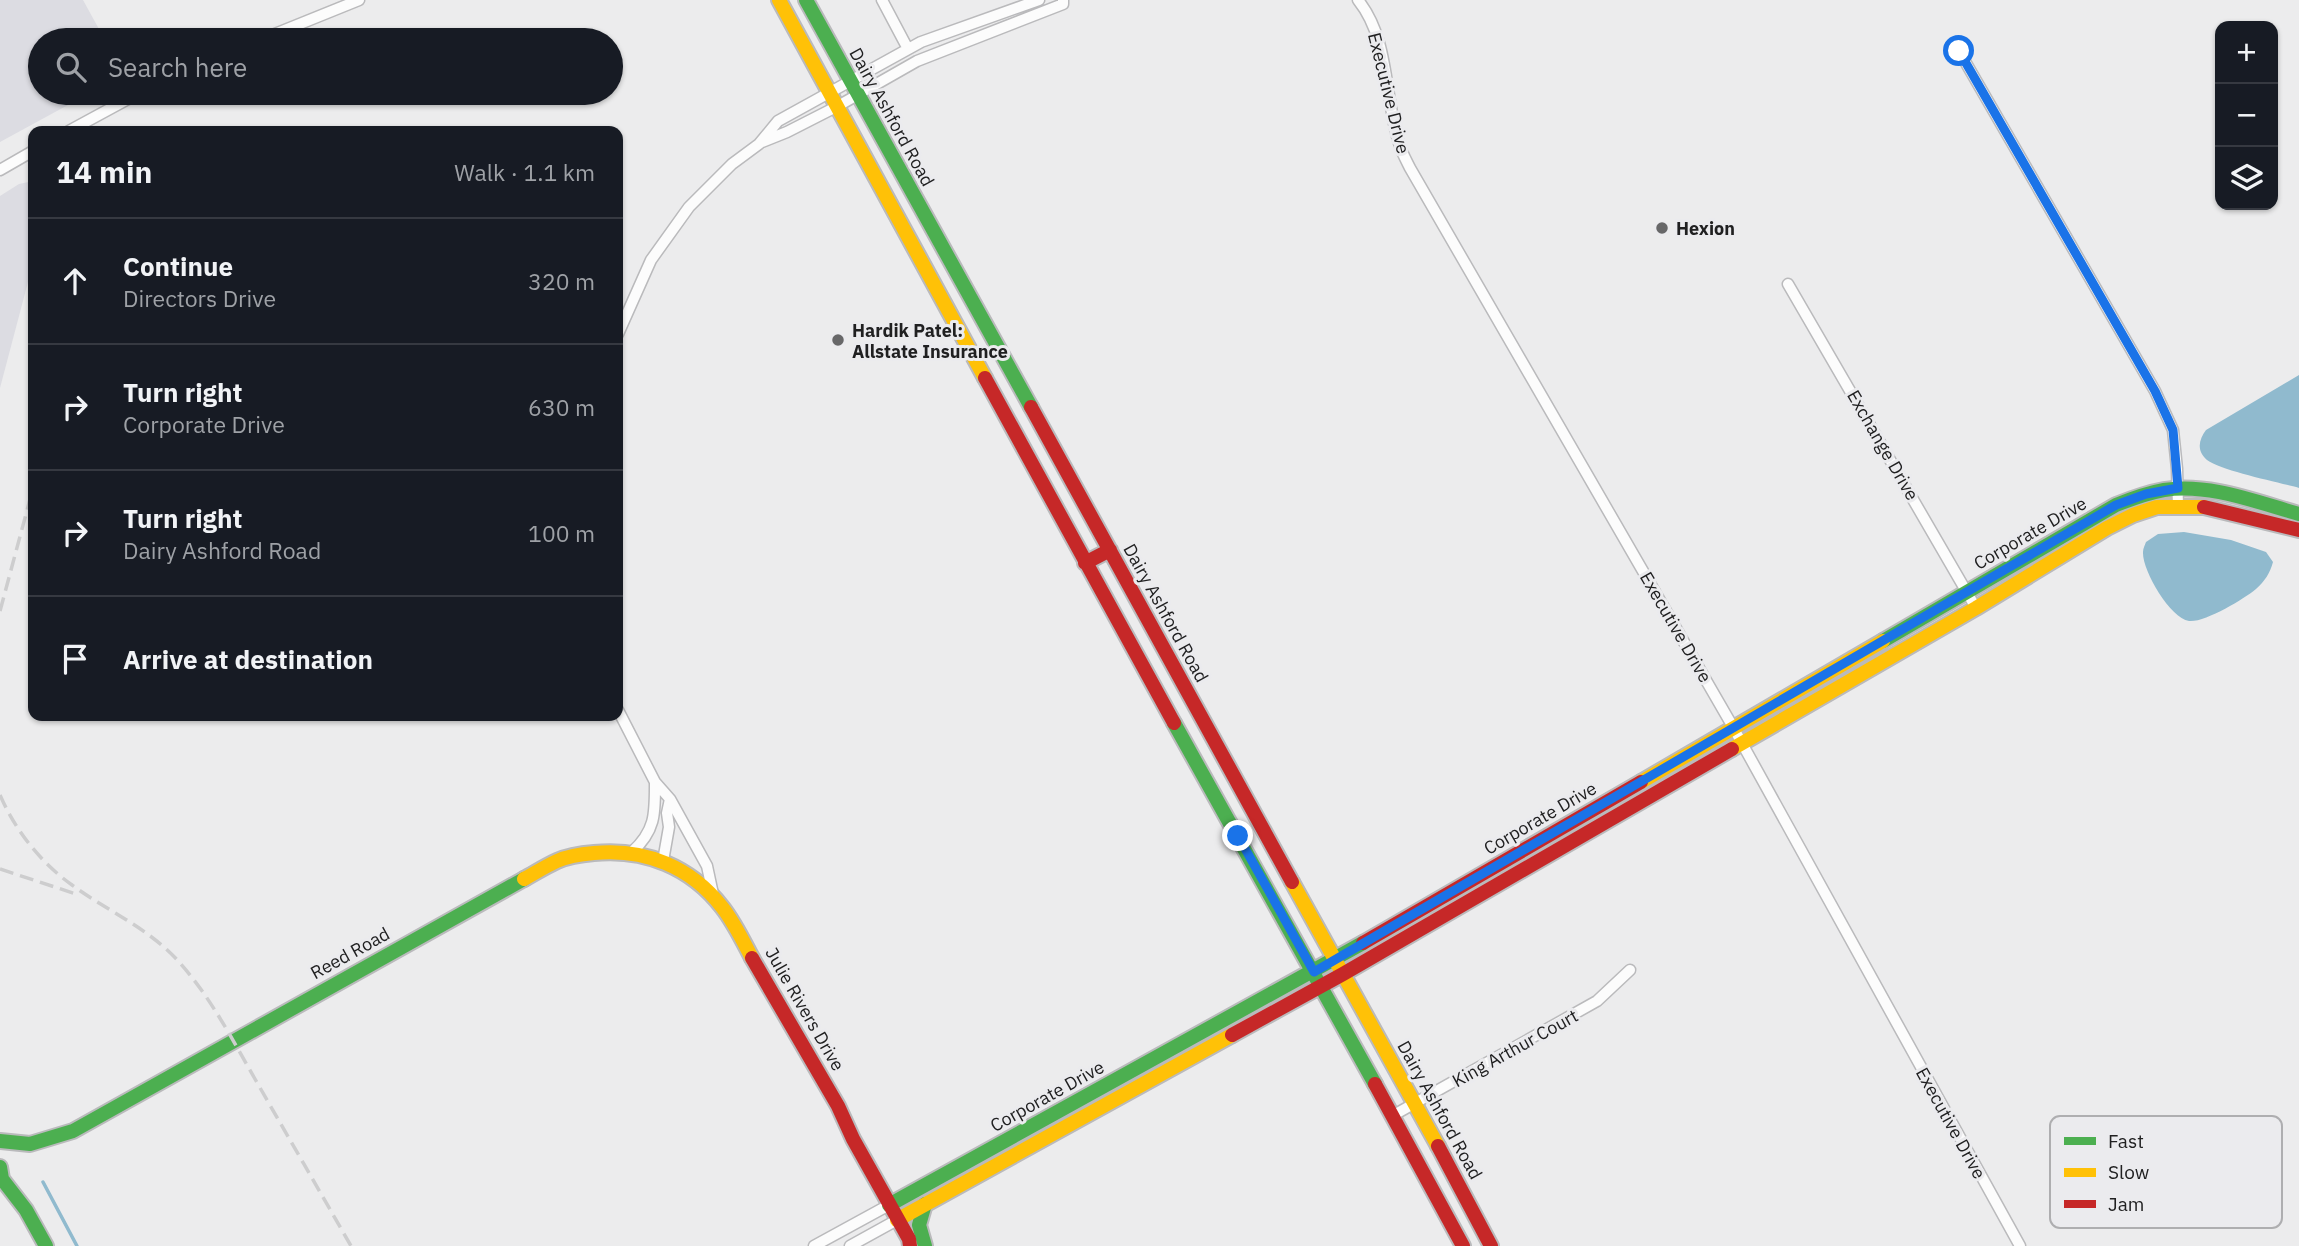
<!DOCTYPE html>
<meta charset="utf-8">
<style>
body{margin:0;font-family:"IBM Plex Sans",sans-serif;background:#242831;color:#f1f3f6}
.controls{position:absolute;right:21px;top:21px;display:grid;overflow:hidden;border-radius:14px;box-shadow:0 2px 5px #0004}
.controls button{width:63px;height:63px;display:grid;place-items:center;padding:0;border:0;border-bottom:2px solid #363941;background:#171b24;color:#f1f3f6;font:35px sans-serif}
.stop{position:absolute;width:21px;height:21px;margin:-16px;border:5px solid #1a73e8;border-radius:50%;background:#fff}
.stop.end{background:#1a73e8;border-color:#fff;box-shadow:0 2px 7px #0008}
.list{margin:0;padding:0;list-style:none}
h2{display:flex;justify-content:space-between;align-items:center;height:91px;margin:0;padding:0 28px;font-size:30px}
h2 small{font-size:23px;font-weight:400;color:#9ea1a6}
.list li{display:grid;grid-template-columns:46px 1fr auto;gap:21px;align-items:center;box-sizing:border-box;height:126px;padding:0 28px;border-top:2px solid #363941}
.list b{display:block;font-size:26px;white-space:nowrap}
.list p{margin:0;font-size:23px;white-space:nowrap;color:#9ea1a6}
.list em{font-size:23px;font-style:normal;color:#9ea1a6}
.icon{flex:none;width:38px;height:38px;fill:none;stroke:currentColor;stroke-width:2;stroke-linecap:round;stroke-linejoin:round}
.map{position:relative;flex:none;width:2299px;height:1246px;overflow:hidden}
.search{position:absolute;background:#171b24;box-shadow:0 2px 5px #0004;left:28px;top:28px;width:595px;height:77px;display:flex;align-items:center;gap:18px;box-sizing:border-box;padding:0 24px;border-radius:38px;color:#9ea1a6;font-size:26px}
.panel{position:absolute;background:#171b24;box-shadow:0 2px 5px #0004;left:28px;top:126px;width:595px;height:595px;border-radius:14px}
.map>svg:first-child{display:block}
</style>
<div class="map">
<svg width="2299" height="1246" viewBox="0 0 2299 1246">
<rect width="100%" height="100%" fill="#ececed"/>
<path fill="#dcdce2" d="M0,0H83L105,40H40V93H90L0,142Z
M33,181V263L0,388V196L19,184Z"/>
<path fill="#90bace" d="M2299,375V488C2278,482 2222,471 2207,460C2196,451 2199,439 2206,430Z
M2184,532L2231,540L2266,552L2273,562C2270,573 2265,581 2256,589C2244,599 2204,623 2189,621C2170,618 2142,570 2143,552C2143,548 2145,545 2146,542L2158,534Z"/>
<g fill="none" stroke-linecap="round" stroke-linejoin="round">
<path stroke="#90bace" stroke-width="3.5" d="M43,1182L77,1246"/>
<g stroke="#bababc" stroke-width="13">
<path id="street" d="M882,0L908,49
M1358,0C1390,40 1384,96 1399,143C1401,151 1406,160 1410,168L1733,727L2020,1246
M260,40L359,0
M1959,51L2155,391L2173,430L2177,469L2178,506
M69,131L139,93
M762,142L787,132L838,106L917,61L1063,4V0
M0,170L33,151
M1788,284L1976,608
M618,334L651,260L689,207L732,164L759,144L778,121L921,42L1039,0
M618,710L655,782L670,799L707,866L713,894
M632,852C656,830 655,813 655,782
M663,861L669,827L667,813L670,799
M1392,1116L1597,1001L1630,970
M814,1246L889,1205
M850,1246L897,1220"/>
</g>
<g stroke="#bababc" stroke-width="18">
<path id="fast" d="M806,0L1031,407
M1883,641L2116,505C2131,499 2147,493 2164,490C2209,483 2256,502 2299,514
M1174,723L1375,1084
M0,1141L30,1144L73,1131L524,879
M0,1167L2,1179L26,1210L46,1246
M925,1204L919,1225L925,1246
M889,1205L1363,943"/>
</g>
<g stroke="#bababc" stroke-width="18">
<path id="slow" d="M779,0L985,378
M1732,749L1976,608L2107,528L2133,515L2157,507H2204
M1641,782L1883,641
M524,879C535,873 546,866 557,861C568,856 582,854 594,853C645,848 691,867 722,907C734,922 743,941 752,958
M1292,882L1438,1146
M897,1220L1232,1035"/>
</g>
<g stroke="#bababc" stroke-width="18">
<path id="jam" d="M985,378L1174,723
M1031,407L1292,882
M2204,507L2299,530
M1085,563L1110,550
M1363,943L1641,782
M752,958L838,1106L853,1139L909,1239L910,1246
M1232,1035L1343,974L1732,749
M1375,1084L1463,1246
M1438,1146L1491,1246"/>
</g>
<use href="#street" stroke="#fcfcfc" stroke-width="10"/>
<use href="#fast" stroke="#4caf50" stroke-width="14"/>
<use href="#slow" stroke="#ffc107" stroke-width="14"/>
<use href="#jam" stroke="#c62828" stroke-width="14"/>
<path stroke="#cdcdce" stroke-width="3.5" stroke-dasharray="14 7" stroke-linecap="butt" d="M0,611L33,488
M0,795C15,830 41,863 72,885C109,912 149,928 180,963C211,998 232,1039 255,1079C287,1135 319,1190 351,1246
M0,869L76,894"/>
</g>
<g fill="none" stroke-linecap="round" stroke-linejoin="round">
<path stroke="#1a73e8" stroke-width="9" d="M1238,836L1314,972L2116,505L2146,494L2178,488L2173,430L2155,391L1959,51"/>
</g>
<g fill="#676768" stroke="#ebebee" stroke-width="2.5">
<circle cx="1662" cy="228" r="7"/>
<circle cx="838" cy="340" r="7"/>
</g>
<g text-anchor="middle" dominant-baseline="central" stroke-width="6" stroke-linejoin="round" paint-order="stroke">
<g font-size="18" fill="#202021" stroke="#ebebee">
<text transform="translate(1389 93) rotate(76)">Executive Drive</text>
<text transform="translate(892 117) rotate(61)">Dairy Ashford Road</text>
<text transform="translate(1883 445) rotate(60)">Exchange Drive</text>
<text transform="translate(2030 533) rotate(-30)">Corporate Drive</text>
<text transform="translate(1166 613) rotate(61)">Dairy Ashford Road</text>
<text transform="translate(1676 627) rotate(60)">Executive Drive</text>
<text transform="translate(1540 818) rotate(-30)">Corporate Drive</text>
<text transform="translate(350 953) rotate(-29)">Reed Road</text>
<text transform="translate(805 1009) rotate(60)">Julie Rivers Drive</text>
<text transform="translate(1515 1048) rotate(-29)">King Arthur Court</text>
<text transform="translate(1047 1096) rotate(-29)">Corporate Drive</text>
<text transform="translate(1440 1110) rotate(61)">Dairy Ashford Road</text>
<text transform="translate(1951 1123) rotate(61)">Executive Drive</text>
</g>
<g font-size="18" font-weight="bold" fill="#202021" stroke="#ebebee" text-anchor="start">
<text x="1676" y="228">Hexion</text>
<text x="852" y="330">Hardik Patel:<tspan x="852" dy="21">Allstate Insurance</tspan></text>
</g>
</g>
<rect x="2050" y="1116" width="232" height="112" rx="10" fill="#ebebee" stroke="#aeaeb0" stroke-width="2"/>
<rect x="2064" y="1137" width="32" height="8" fill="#4caf50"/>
<rect x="2064" y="1168" width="32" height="9" fill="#ffc107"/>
<rect x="2064" y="1200" width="32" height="8" fill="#c62828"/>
<g font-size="19" fill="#202021">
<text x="2108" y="1148">Fast</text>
<text x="2108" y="1179">Slow</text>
<text x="2108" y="1211">Jam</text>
</g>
</svg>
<div class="controls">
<button>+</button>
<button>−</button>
<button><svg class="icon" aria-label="layers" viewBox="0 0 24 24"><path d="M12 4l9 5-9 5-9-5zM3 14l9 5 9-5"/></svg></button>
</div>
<div class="stop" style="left:1959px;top:51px"></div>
<div class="stop end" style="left:1238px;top:836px"></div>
<div class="search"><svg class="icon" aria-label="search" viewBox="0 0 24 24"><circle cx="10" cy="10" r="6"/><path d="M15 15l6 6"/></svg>Search here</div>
<section class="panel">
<h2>14 min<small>Walk · 1.1 km</small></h2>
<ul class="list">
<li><svg class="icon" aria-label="ahead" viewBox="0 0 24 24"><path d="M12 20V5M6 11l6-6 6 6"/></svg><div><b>Continue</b><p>Directors Drive</p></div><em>320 m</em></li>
<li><svg class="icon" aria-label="right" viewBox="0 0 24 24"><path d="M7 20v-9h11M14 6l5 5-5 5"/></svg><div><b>Turn right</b><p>Corporate Drive</p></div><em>630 m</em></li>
<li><svg class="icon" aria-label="right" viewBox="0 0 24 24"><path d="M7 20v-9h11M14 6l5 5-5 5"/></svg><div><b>Turn right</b><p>Dairy Ashford Road</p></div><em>100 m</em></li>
<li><svg class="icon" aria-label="arrive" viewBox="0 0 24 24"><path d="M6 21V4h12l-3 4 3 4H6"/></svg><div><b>Arrive at destination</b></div></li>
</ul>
</section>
</div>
